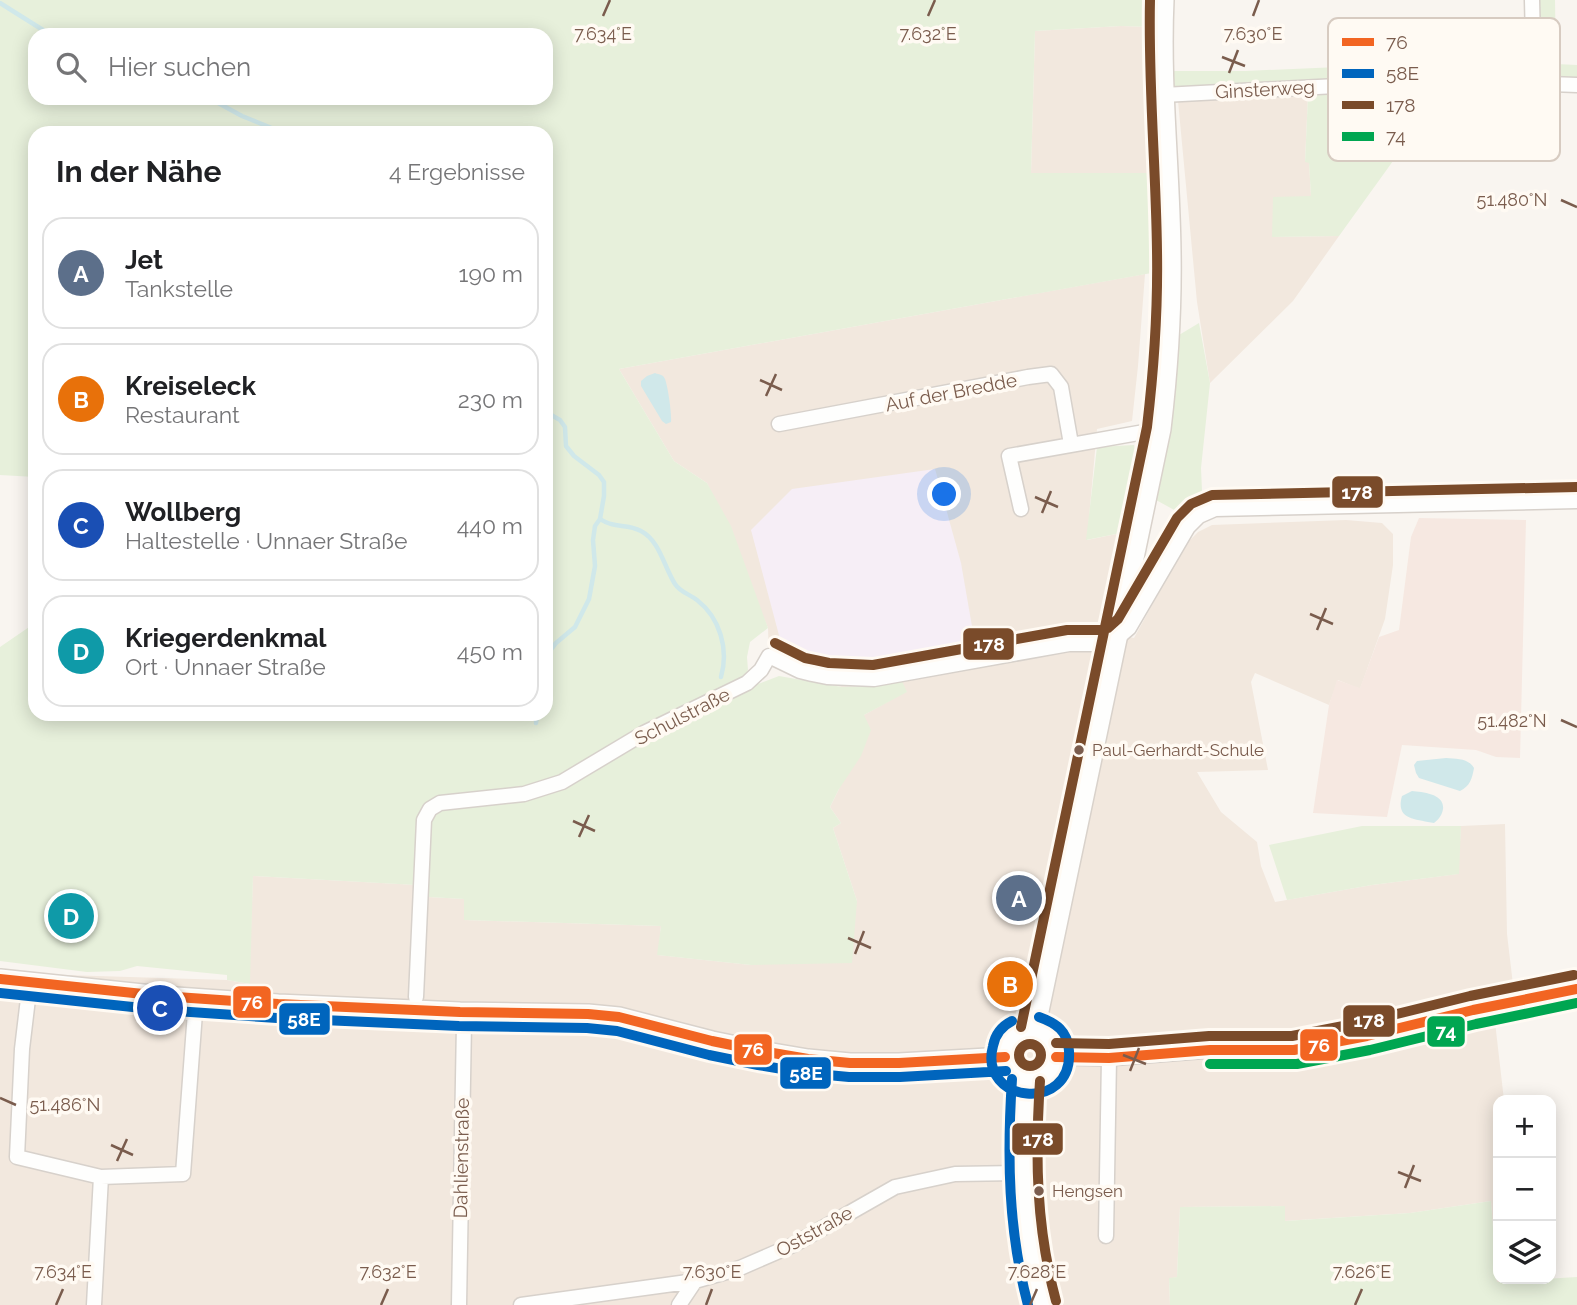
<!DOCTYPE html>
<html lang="de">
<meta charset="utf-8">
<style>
body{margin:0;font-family:Raleway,sans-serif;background:#f6f6f6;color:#202124}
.controls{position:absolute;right:21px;bottom:21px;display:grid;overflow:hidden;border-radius:14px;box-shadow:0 4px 18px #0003}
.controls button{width:63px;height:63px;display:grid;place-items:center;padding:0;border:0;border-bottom:2px solid #e0e0e0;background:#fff;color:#202124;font:35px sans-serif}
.you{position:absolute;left:945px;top:495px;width:24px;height:24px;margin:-18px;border:5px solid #fff;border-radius:50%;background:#1a73e8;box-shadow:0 0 0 10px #1a73e833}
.badge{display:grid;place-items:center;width:46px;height:46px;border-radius:50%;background:#111827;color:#fff;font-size:23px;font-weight:700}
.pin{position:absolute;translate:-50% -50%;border:4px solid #fff;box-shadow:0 2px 7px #0006}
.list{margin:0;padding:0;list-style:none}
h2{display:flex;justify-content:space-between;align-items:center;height:91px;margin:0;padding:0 28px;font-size:30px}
h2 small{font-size:23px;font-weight:400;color:#757577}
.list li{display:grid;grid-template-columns:46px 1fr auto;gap:21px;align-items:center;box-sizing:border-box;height:112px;margin:0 14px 14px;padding:0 14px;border:2px solid #e0e0e0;border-radius:21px}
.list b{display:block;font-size:26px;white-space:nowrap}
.list p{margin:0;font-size:23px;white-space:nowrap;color:#757577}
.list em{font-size:23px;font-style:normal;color:#757577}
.icon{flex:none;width:38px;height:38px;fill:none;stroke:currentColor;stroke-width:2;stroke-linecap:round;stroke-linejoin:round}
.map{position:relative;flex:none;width:1577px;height:1305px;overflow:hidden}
.search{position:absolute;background:#fff;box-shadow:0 4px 18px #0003;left:28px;top:28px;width:525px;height:77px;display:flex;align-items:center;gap:18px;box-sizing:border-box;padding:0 24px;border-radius:21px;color:#757577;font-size:26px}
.panel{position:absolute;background:#fff;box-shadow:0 4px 18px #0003;left:28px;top:126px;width:525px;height:595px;border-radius:21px}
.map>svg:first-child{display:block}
</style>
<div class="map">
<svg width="1577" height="1305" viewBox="0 0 1577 1305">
<rect width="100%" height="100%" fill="#f9f5f0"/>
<path fill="#f2e8de" d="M1121,26L1151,27L1148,70L1156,173H1031L1035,31Z
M1308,96L1305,161L1309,162L1311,196L1272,237L1339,236L1293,301L1210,383L1197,302L1178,101Z
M1145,274L1138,366L1132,421L1097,429L1087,540L1121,533H1127L1103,632L1134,638L1185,545L1198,532L1212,525L1346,520L1382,523L1393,534V565L1385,619L1360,689L1338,680L1329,705L1255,673L1251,682L1268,770L1197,772L1221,812L1257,842L1261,866L1275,902L1372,885L1458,874L1461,826L1505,824L1507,934L1514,993L1492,996L1504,1100H1498V1279H1523V1280L1497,1283L1491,1201L1410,1213L1284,1221L1285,1206L1180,1207L1177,1277L1169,1279L1170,1305H0V973L227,980L249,984L253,876L417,885L428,897L465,899L464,920L661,926L658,955L751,965L857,901L833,828L841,823L830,807L839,789L864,715L907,691L869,686L842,687L797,678L769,656L768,628L707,483L674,461L619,369Z"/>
<path fill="#f6e8e1" d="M1419,518L1526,520L1520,758L1496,757L1476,750L1402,745L1387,817L1313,813L1329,705L1337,680L1360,688L1379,637L1399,630L1411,537Z"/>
<path fill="#f6eef6" d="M935,469L961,563L977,655L873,673H825L804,667L780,639L751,530L792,489Z"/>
<path fill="#e7f0db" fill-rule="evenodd" d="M0,0H1152L1151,27L1121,26L1035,31L1031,173H1156L1157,272L619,369L674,461L707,483L731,526L768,628L750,642L747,657L748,670L742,679L750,687L779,676L842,687L869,686L902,681L907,692L864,715L871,730L861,756L839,789L830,807L841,823L833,828L857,901L852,963L751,965L657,955L661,926L464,920V899L428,897L416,885L253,876L250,984L227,980V975L137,966L120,971L87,972L0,961V647L35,623L34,660L35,714H546V133H35V477L0,475ZM35,35H546V98H35Z
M1536,0H1555L1556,64L1577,65V82L1551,81L1541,76L1538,66Z
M1407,64L1528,66L1526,73L1519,79L1170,90L1169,71H1245Z
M1447,86L1339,236L1272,237L1273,197L1311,196L1309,163L1305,162L1308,96Z
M1199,323L1210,383L1201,468L1202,491L1340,486L1577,483V496L1206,502L1187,517L1147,495L1169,341Z
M1134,445L1136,452L1121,533L1086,540L1097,447Z
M1362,826H1461L1459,874L1372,885L1287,900L1269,845Z
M1491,1201L1497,1282L1577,1277V1305H1170L1169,1278L1177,1277L1180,1207L1285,1206V1221L1410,1213Z"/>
<path fill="#d0e8ea" d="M655,373C660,375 663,374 665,379C668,387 672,414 671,422L666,424L662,421L641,386V381L647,376Z
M1446,758C1457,759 1468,758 1474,768C1472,779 1470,786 1460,791L1419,778L1416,773L1414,765L1417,761Z
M1412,791C1423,792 1445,794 1443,809C1442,815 1439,819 1434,823C1416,819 1395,820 1402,796Z"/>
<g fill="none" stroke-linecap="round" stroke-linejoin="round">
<path stroke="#d0e8ea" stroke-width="4.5" d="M0,3L43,30
M209,98L242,116L284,133
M546,412L560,420L565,427L566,446L574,456L599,475L604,482V496L600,519L595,526L593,540L595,566L589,599L575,627L556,643L548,653L546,662
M600,519C615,529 626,523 641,531C660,541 664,567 675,584C680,592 689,594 697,600C720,618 729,649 721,677
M536,723L537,714"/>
<g stroke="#d7d1cb" stroke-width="17">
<path id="minor" d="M1532,0L1534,83
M1163,95L1451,80L1577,85
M779,424L1028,377L1051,374L1061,387L1071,444
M1021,509L1009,456L1161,429
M30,982L22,1049L17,1157L101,1177L183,1174L196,999
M416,997L424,820L430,809L440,803L524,794L562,782L644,733L747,683L761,670L769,656L800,671L812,674L827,677L874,679L1069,644H1103L1115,640L1129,628L1188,527L1199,516L1215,509L1577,501
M1106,1236L1109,1058
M94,1305L101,1177
M459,1305L464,1023L460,1012
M521,1305L695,1281L740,1268L793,1245L895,1187L955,1174L1022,1173
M679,1305L695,1281"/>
</g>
<g stroke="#d7d1cb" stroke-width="18">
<path id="tertiary" d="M1056,1057L1109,1058L1210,1050L1263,1051L1294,1050L1367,1036L1473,1010L1577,989"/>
</g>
<g stroke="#d9d2cb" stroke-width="22">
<path id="secondary" d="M0,979L162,996L278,1004L460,1012L588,1014L619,1017L712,1041L761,1051L808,1059L850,1063H899L1005,1057
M1004 1055a26 26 0 1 1 52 0a26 26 0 1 1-52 0Z
M1035,1030L1161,429C1168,370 1172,311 1171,252C1170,168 1160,84 1164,0
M1026,1080C1020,1155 1020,1232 1042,1305"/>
</g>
<use href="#minor" stroke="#fefefd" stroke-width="14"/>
<use href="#tertiary" stroke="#fefefd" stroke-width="16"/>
<use href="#secondary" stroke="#fefefd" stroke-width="19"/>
<g stroke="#fffaf3" stroke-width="16">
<path id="bus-1" d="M0,979L162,996L278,1004L460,1012L588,1014L619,1017L712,1041L761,1051L808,1059L850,1063H899L1005,1057
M1056,1057L1109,1058L1210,1050H1294L1367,1036L1473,1010L1577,989"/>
</g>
<g stroke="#fffaf3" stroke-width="16">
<path id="bus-2" d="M0,993L161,1010L277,1018L459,1026L587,1028L617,1031L709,1055L758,1065L806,1073L849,1077H900L1006,1071
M1012,1021C1002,1026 995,1035 993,1046C978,1103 1073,1114 1069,1051C1068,1031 1056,1023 1039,1017
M1012,1079C1007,1156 1008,1230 1028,1305"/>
</g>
<g stroke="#fffaf3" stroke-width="16">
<path id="bus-3" d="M775,643L805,658L815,660L829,663L873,665L1067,630H1101L1108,628L1118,619L1177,518L1191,504L1212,495L1577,487
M1021,1027L1147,427C1154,368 1158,310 1157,251C1156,167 1148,84 1150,0
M1056,1043L1109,1044L1209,1036H1292L1364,1022L1470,996L1574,975
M1019 1055a11 11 0 1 1 22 0a11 11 0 1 1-22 0Z
M1040,1081C1035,1157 1036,1227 1056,1301"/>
</g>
<g stroke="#fffaf3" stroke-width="16">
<path id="bus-4" d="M1210,1064H1297L1370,1050L1476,1024L1577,1003"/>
</g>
<use href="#bus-1" stroke="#f26522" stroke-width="10"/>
<use href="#bus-2" stroke="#0065bd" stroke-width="10"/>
<use href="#bus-3" stroke="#7a4b2a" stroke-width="10"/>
<use href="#bus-4" stroke="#00a651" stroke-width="10"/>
</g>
<path fill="none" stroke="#7a5c4d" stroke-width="2.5" d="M603,16L610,0M928,16L935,0M1253,16L1259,0M1222,57L1245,66M1229,73L1238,50M1561,200L1577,207M760,380L782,390M766,396L776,374M1035,497L1058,507M1042,513L1051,491M1310,614L1333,624M1317,630L1326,608M1561,720L1577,727M573,821L595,831M579,837L589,815M848,938L871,948M855,954L864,931M1123,1055L1146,1064M1130,1071L1139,1048M0,1098L16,1105M111,1145L133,1155M117,1161L127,1139M1398,1172L1421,1181M1405,1188L1414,1165M56,1305L63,1289M381,1305L388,1289M706,1305L712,1289M1030,1305L1037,1289M1355,1305L1362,1289"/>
<g fill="#7a5c4d" stroke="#fffaf3" stroke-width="2.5">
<circle cx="1079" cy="750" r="6"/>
<circle cx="1039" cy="1191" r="6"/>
</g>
<g text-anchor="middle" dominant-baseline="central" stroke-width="7" stroke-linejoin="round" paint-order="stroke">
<g font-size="17" fill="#7a5c4d" stroke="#fffaf3" text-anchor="start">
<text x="1092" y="750">Paul-Gerhardt-Schule</text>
<text x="1052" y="1191">Hengsen</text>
</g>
<g font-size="19" fill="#7a5c4d" stroke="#fffaf3">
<text transform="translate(1265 89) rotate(-3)">Ginsterweg</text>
<text transform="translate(951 392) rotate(-11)">Auf der Bredde</text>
<text transform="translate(682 716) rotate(-27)">Schulstraße</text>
<text transform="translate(461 1158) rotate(-89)">Dahlienstraße</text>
<text transform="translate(814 1231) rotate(-29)">Oststraße</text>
</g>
</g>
<rect x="1328" y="18" width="232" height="143" rx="10" fill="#fffaf3" stroke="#d7cbc1" stroke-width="2"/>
<rect x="1342" y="38" width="32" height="8" fill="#f26522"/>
<rect x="1342" y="69" width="32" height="9" fill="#0065bd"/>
<rect x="1342" y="101" width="32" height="8" fill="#7a4b2a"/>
<rect x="1342" y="132" width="32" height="9" fill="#00a651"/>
<g font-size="19" fill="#7a5c4d">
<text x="1386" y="49">76</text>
<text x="1386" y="80">58E</text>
<text x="1386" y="112">178</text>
<text x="1386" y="143">74</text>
</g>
<g font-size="18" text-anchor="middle" fill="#7a5c4d" stroke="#fffaf3" stroke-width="7" stroke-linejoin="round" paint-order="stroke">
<text x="603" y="40">7.634°E</text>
<text x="928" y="40">7.632°E</text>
<text x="1253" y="40">7.630°E</text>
<text x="1512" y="206">51.480°N</text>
<text x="1512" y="727">51.482°N</text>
<text x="65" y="1111">51.486°N</text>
<text x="63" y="1278">7.634°E</text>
<text x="388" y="1278">7.632°E</text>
<text x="712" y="1278">7.630°E</text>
<text x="1037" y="1278">7.628°E</text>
<text x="1362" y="1278">7.626°E</text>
</g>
<g stroke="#fffaf3" stroke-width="2.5">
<rect x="1331" y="475" width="53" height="34" rx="7" fill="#7a4b2a"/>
<rect x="962" y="627" width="53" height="34" rx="7" fill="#7a4b2a"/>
<rect x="232" y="985" width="40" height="34" rx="7" fill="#f26522"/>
<rect x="278" y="1002" width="53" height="34" rx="7" fill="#0065bd"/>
<rect x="1342" y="1004" width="54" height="34" rx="7" fill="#7a4b2a"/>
<rect x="1426" y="1015" width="40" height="33" rx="7" fill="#00a651"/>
<rect x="1299" y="1028" width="40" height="34" rx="7" fill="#f26522"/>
<rect x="733" y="1033" width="40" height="33" rx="7" fill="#f26522"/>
<rect x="779" y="1056" width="53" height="34" rx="7" fill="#0065bd"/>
<rect x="1011" y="1122" width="53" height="34" rx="7" fill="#7a4b2a"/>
</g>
<g font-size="19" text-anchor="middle" font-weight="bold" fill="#fff">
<text x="1357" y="499">178</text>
<text x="989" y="651">178</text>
<text x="252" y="1009">76</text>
<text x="304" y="1026">58E</text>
<text x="1369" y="1027">178</text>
<text x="1446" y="1038">74</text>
<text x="1319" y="1052">76</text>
<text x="753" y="1056">76</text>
<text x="806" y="1080">58E</text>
<text x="1038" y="1146">178</text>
</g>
</svg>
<div class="controls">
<button>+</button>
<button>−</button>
<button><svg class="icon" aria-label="layers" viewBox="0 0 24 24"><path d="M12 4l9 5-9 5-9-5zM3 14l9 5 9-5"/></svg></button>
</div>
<div class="you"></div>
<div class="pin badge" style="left:1019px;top:898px;background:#5c6f8a">A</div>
<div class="pin badge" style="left:1010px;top:984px;background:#e8710a">B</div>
<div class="pin badge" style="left:160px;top:1008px;background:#1a4fb4">C</div>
<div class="pin badge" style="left:71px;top:916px;background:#0f9aa8">D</div>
<div class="search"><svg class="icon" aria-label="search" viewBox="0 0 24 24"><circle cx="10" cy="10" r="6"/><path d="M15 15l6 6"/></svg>Hier suchen</div>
<section class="panel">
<h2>In der Nähe<small>4 Ergebnisse</small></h2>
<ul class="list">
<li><span class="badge" style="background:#5c6f8a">A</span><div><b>Jet</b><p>Tankstelle</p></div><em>190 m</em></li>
<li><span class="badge" style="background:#e8710a">B</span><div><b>Kreiseleck</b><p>Restaurant</p></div><em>230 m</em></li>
<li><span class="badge" style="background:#1a4fb4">C</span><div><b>Wollberg</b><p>Haltestelle · Unnaer Straße</p></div><em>440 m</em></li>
<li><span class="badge" style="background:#0f9aa8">D</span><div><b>Kriegerdenkmal</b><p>Ort · Unnaer Straße</p></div><em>450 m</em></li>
</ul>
</section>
</div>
